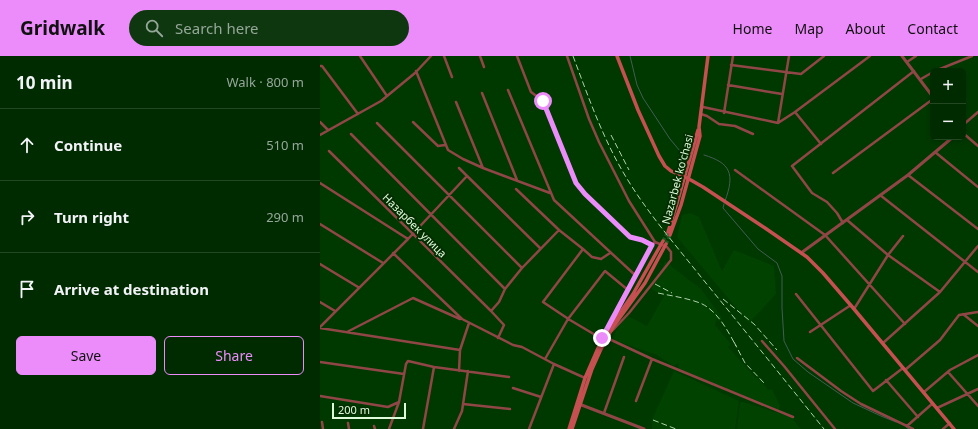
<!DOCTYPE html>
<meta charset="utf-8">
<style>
body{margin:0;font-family:"Noto Sans",sans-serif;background:#0e370f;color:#f1f3f6}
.controls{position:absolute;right:12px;top:12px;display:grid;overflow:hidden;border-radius:6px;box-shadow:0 2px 6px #0003}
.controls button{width:36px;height:36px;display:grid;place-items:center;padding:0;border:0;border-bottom:1px solid #224722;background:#002b00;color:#f1f3f6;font:20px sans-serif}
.scale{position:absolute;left:12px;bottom:10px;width:74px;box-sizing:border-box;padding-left:4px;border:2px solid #defada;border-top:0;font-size:11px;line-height:14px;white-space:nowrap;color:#defada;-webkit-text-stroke:3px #042d02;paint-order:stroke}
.stop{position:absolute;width:12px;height:12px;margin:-9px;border:3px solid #ec8cfb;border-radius:50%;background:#fff}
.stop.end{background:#ec8cfb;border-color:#fff;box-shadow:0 1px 4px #0008}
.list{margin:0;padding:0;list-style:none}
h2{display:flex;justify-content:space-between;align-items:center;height:52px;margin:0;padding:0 16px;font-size:17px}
h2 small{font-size:13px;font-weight:400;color:#95a799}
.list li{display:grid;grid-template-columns:26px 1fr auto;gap:12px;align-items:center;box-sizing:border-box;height:72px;padding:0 16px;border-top:1px solid #224722}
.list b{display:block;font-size:15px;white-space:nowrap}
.list em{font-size:13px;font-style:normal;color:#95a799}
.actions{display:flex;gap:8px;padding:12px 16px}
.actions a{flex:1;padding:9px 0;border:1px solid #ec8cfb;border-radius:6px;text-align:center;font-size:14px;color:#ec8cfb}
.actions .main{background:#ec8cfb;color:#111}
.icon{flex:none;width:22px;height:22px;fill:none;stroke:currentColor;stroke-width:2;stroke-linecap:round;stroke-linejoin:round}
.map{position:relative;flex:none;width:658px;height:373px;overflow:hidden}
header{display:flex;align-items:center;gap:24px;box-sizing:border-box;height:56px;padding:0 20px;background:#ec8cfb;color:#111}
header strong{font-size:19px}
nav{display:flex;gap:22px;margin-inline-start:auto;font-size:14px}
.search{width:280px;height:36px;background:#0e370f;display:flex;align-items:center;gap:10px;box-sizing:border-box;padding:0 14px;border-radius:22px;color:#95a799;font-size:15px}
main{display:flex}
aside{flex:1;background:#002b00}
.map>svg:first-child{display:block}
</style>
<header>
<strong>Gridwalk</strong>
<div class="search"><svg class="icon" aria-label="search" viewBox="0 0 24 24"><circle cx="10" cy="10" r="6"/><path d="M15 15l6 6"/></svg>Search here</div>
<nav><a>Home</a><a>Map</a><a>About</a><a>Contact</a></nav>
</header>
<main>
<aside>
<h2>10 min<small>Walk · 800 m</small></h2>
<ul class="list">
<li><svg class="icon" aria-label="ahead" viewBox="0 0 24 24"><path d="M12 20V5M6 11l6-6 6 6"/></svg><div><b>Continue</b></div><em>510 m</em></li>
<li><svg class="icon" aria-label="right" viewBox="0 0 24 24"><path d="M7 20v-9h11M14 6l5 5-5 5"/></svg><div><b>Turn right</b></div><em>290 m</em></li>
<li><svg class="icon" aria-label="arrive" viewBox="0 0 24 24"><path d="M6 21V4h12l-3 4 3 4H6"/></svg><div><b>Arrive at destination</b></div></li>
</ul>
<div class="actions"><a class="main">Save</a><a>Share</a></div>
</aside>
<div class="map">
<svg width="658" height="373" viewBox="0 0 658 373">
<rect width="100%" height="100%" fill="#003900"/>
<path fill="#014200" d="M370,157L379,161L402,215L414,194L454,210L456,238L429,267L357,181L362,159Z
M345,206L351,209L352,211L381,233L402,262L399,265L397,262L395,269L411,288L408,291L436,322L437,321L446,331L448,334L452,333L460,350L459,354L359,313L358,307L354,310L337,299L291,283L306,259L327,270L344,240L331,233Z
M354,315L419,345L415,373H332V364Z
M420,346H423L471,361L481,373H417Z"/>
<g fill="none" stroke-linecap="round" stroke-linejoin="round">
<path stroke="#435c54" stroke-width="1" d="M310,0L317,29L323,42L350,83L360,95L368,96
M384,99C411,107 415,118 405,145
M404,148L403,152L438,193L457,207L462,220V252L464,285L473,303L488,316L533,347L561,360L576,366
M586,371L589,373"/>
<path stroke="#215621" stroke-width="3.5" stroke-dasharray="3.5 2" stroke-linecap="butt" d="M343,185L348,176
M346,188L350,179"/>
<path stroke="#904646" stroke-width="2.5" d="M40,0L67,40
M124,0L132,21
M160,0L164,11
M197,0L211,36L223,45L256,127L265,138L310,181L322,184L332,189
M247,0L269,63L279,86L309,145L335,186
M587,6L596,0
M411,9L481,18L504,0
M0,10H2L38,58
M96,15L128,94L143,103L163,112L230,137
M615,15L652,0
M601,23L613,16
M408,29L462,38
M188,34L234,144L315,219
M162,37L197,124
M136,46L163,112
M383,51L458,67L475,56L550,0
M475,56L501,88
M404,57L413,0
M381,58L387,60L399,68L415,70L433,78
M0,66L8,74
M93,66L118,90L125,89
M57,67L202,212
M458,67L469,0
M643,69L658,56
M643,77L658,90
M31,78L185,233
M0,79L61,45L95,17L111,0
M9,95L171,255
M615,96L658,131
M139,112L220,192
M415,114L505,179L585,268
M513,117L613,43
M588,119L658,173
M0,127L88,183
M196,133L239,174L263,193L272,201L281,203L290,197
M560,139L658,216
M527,164L568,199L620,236
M523,167L517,157L507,146L492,137L472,110L594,15
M0,168L63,207
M263,193L223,246L250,264L282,283
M73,197L142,263L193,289L202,291L234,308L265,322
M0,208L38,231
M476,238L553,335L583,312
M0,246L15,255
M534,253L568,199L583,180
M643,258L658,270
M0,271L88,183L147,120
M0,272L140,294
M27,276L93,242L140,263
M286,276L332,189L335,186L347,191L351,196V204L309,257L292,275
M490,276L531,249
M178,282L184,269L171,255L179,246L185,233L202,212L239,174
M287,282L332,303L473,361
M442,285L464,310L515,373
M563,287L620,236L658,190
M477,302L521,335L541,348L593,373
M225,303L248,263L285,215L308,234
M0,306L84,318
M585,314L620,284L639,259L658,256
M139,315L140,294L149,267
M628,316L658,350
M566,324L598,361
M193,332L221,341
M604,336L630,314L658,299
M0,340L68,351L79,346L86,308L88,305L114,311L189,321
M316,345L332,303
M143,348L190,353
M617,352L658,333
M284,357L304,301
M2,366L3,373
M28,367L29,373
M54,370L55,373
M587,370L613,347
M69,373L79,346
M103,373L114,311
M134,373L142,355L148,315
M209,373L234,308
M623,373L630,367"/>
<path stroke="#904646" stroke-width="3" d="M582,0L613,41
M481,197L588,119L633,81
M259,348L324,373"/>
<path stroke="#c64f52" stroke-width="3.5" d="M297,0L318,54L339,100L345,110L351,115L369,123L383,131L445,172L487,201L503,217L534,253L634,373
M348,176L357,147L378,74
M350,179L361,149L380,80L379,71L388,0
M249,373L265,322L282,283L313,238L343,185
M252,373L272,313L281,293L293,271L325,227L346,188"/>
<path stroke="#afd1ac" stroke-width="1" stroke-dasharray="6 3" stroke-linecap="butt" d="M253,0C268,40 282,80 303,116C325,154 354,187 381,221C422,271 463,322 504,373
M291,79L309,114
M335,228L352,237
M338,237C352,240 367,242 380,247C397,254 408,275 416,290
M403,243L434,268L457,294
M414,286L425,307L444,327
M333,364L356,373"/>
</g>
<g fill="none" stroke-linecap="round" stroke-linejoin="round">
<path stroke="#ec8cfb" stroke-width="5" d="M223,45L256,127L265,138L310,181L322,184L332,189L282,282"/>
</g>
<g text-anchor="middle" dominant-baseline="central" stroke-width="4" stroke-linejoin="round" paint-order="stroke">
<g font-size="11" fill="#defada" stroke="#042d02">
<text transform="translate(357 123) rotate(-75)">Nazarbek ko'chasi</text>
<text transform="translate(95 169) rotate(45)">Назарбек улица</text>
</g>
</g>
</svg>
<div class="controls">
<button>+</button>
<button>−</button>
</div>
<div class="scale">200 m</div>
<div class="stop" style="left:223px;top:45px"></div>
<div class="stop end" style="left:282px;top:282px"></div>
</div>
</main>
